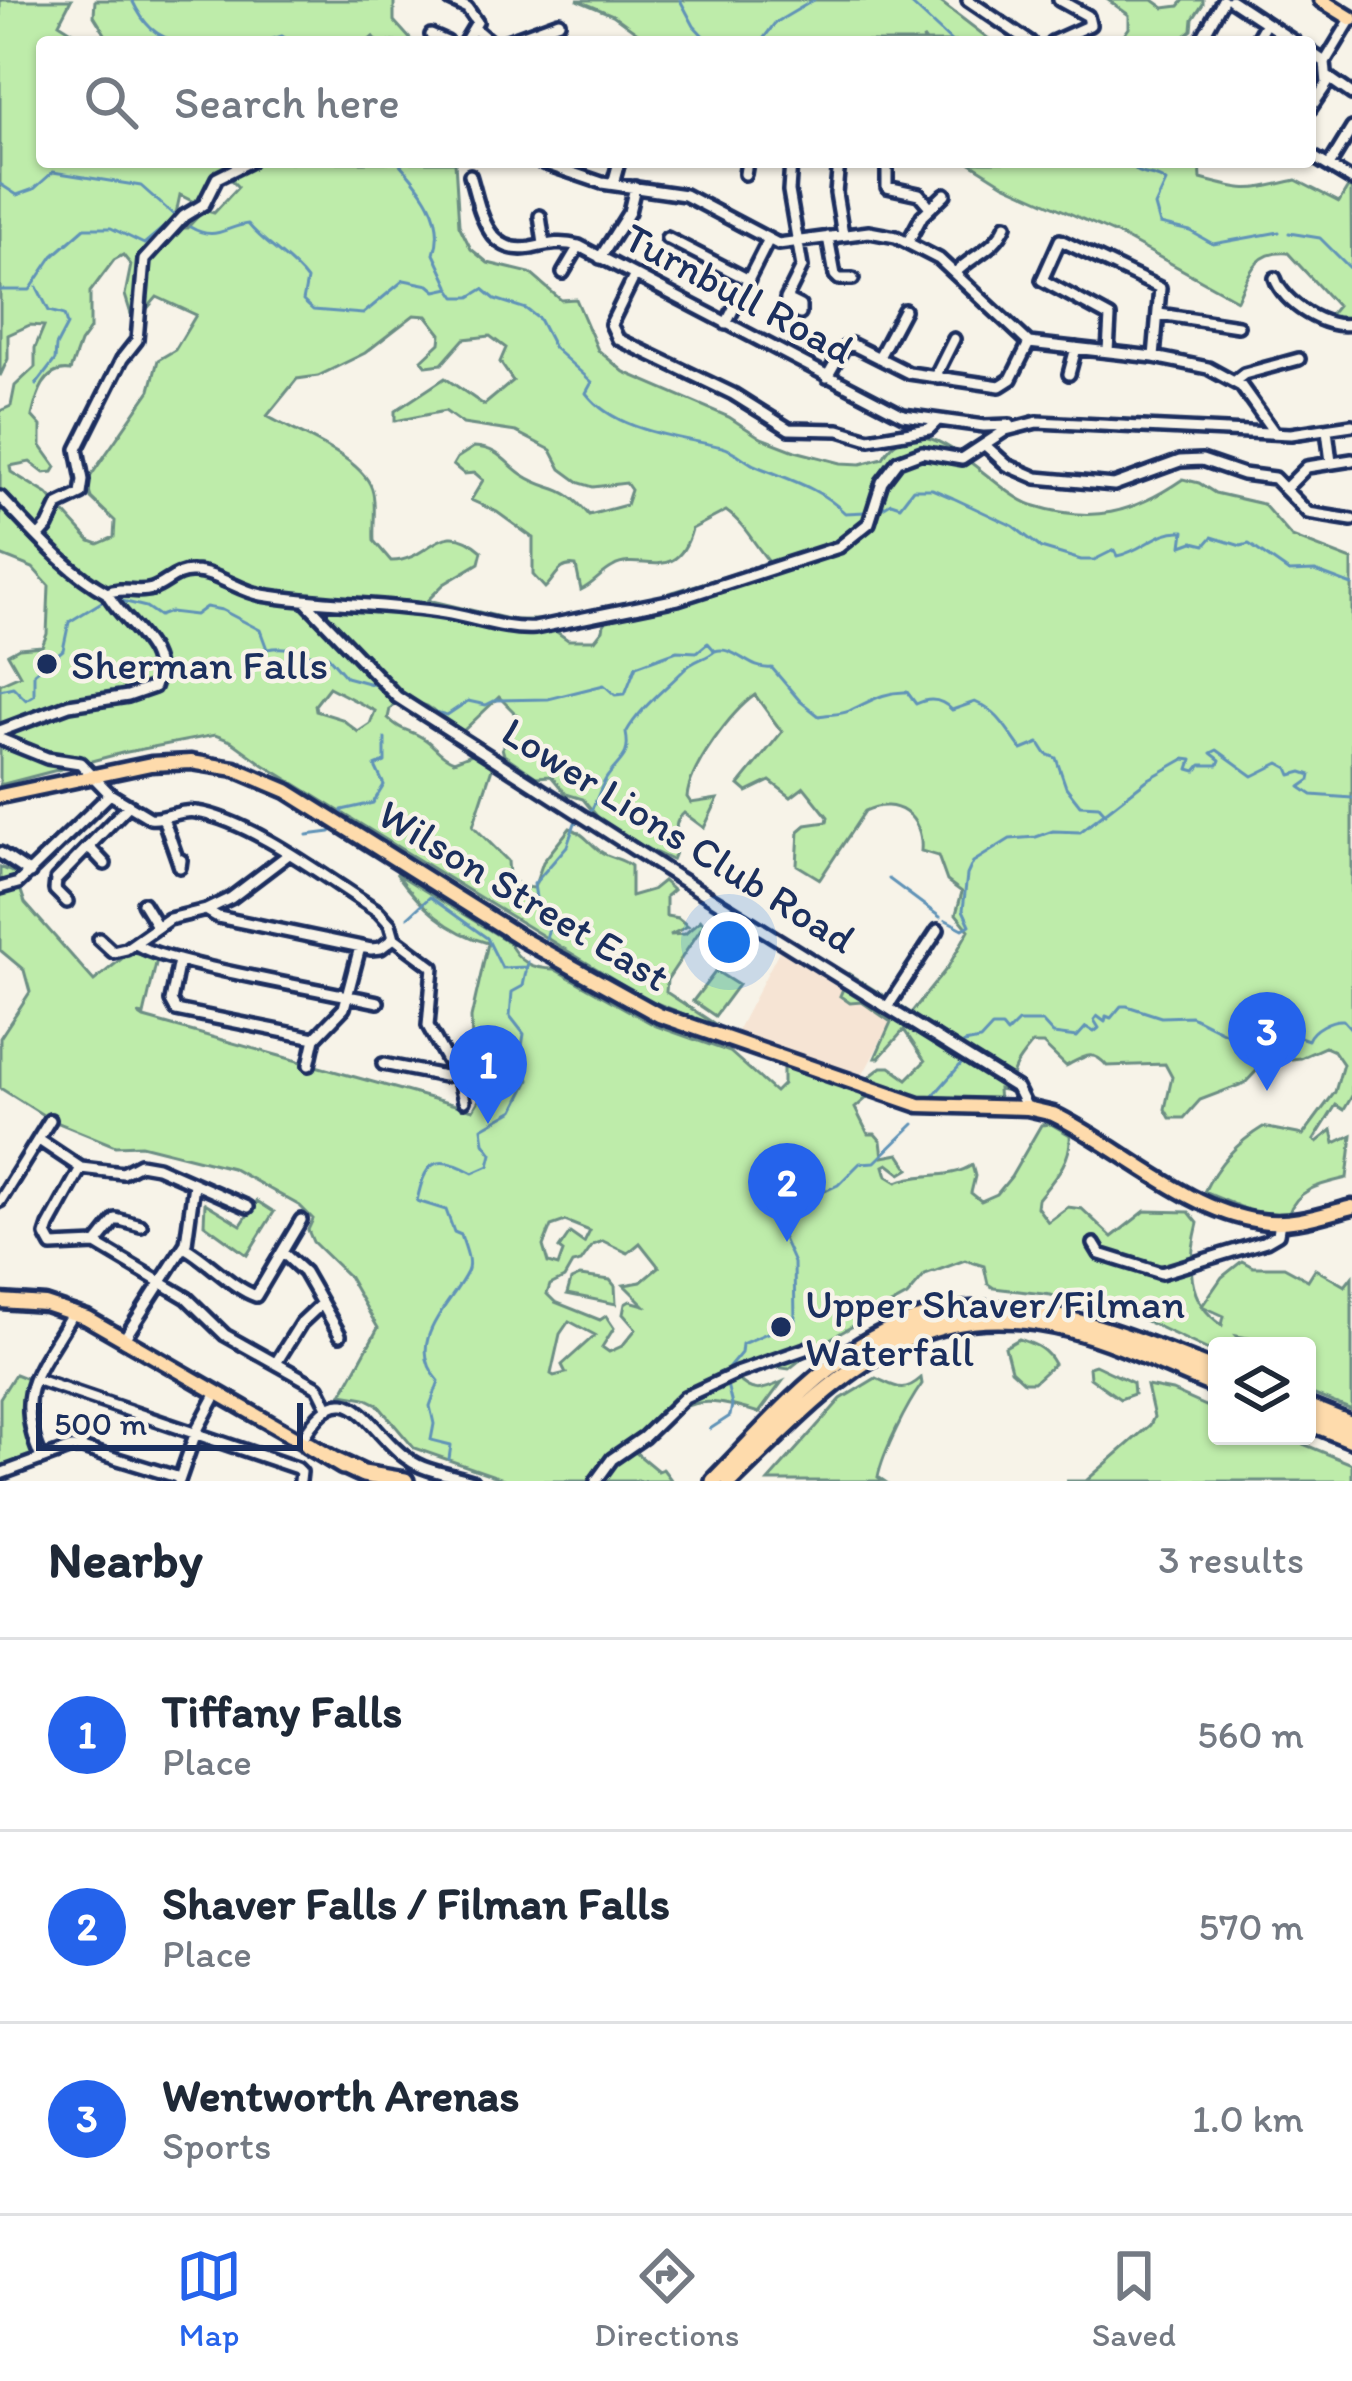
<!DOCTYPE html>
<style>
body{margin:0;font-family:Itim,sans-serif;background:#f6f6f7;color:#1f2937}
.controls{position:absolute;right:36px;bottom:36px;display:grid;overflow:hidden;border-radius:12px;box-shadow:0 3px 9px #0004}
.controls button{width:108px;height:108px;display:grid;place-items:center;padding:0;border:0;border-bottom:3px solid #e0e1e3;background:#fff;color:#1f2937;font:60px sans-serif}
.scale{position:absolute;left:36px;bottom:30px;width:267px;box-sizing:border-box;padding-left:12px;border:6px solid #1b2f5e;border-top:0;font-size:33px;line-height:42px;white-space:nowrap;color:#1b2f5e;-webkit-text-stroke:9px #f7f3e8;paint-order:stroke}
.you{position:absolute;left:729px;top:942px;width:42px;height:42px;margin:-30px;border:9px solid #fff;border-radius:50%;background:#1a73e8;box-shadow:0 0 0 18px #1a73e833}
.badge{display:grid;place-items:center;width:78px;height:78px;border-radius:50%;background:#2563eb;color:#fff;font-size:39px;font-weight:700}
.pin{position:absolute;translate:-50% -99px;filter:drop-shadow(0 3px 6px #0008)}
.pin::after{content:'';position:absolute;top:63px;width:42px;height:36px;background:inherit;clip-path:polygon(0 0,100% 0,50% 100%)}
.list{margin:0;padding:0;list-style:none}
h2{display:flex;justify-content:space-between;align-items:center;height:156px;margin:0;padding:0 48px;font-size:51px}
h2 small{font-size:39px;font-weight:400;color:#747a83}
.list li{display:grid;grid-template-columns:78px 1fr auto;gap:36px;align-items:center;box-sizing:border-box;height:192px;padding:0 48px;border-top:3px solid #e0e1e3}
.list b{display:block;font-size:45px;white-space:nowrap}
.list p{margin:0;font-size:39px;white-space:nowrap;color:#747a83}
.list em{font-size:39px;font-style:normal;color:#747a83}
.icon{flex:none;width:66px;height:66px;fill:none;stroke:currentColor;stroke-width:2;stroke-linecap:round;stroke-linejoin:round}
.map{position:relative;flex:none;width:1352px;height:1481px;overflow:hidden}
.search{position:absolute;background:#fff;box-shadow:0 3px 9px #0004;left:36px;right:36px;top:36px;height:132px;display:flex;align-items:center;gap:30px;box-sizing:border-box;padding:0 42px;border-radius:12px;color:#747a83;font-size:45px}
.sheet{height:732px;background:#fff}
nav{display:flex;justify-content:space-around;align-items:center;box-sizing:border-box;height:168px;border-top:3px solid #e0e1e3;background:#fff;font-size:33px;color:#747a83}
nav a{display:grid;justify-items:center;gap:6px}
nav .on{color:#2563eb}
.map>svg:first-child{display:block}
</style>
<div class="map">
<svg width="1352" height="1481" viewBox="0 0 1352 1481">
<rect width="100%" height="100%" fill="#f7f3e8"/>
<filter id="ink" filterUnits="userSpaceOnUse"><feTurbulence type="fractalNoise" baseFrequency=".00833" numOctaves="2"/><feDisplacementMap in="SourceGraphic" scale="24" xChannelSelector="R" yChannelSelector="G"/><feConvolveMatrix kernelMatrix="1 2 1 2 8 2 1 2 1" color-interpolation-filters="sRGB"/></filter>
<g filter="url(#ink)">
<path fill="#f6e4d4" d="M781,947L844,987L841,996L862,1002L891,1022L859,1082L735,1035Z"/>
<path fill="#beecaa" stroke="#6c8e84" stroke-width="3" fill-rule="evenodd" d="M0,0H71L59,23L89,42H42V162H455L459,225L471,249L488,263L530,273L561,300L576,299L598,350L624,372L729,417L761,438L795,451L841,463L861,464L883,458C921,393 990,491 1032,505C1092,524 1132,514 1183,479L1199,483L1215,493L1263,504L1292,537L1352,560V1096L1344,1110L1336,1105L1314,1140L1317,1142L1332,1130L1335,1143L1352,1135L1347,1178C1322,1184 1297,1188 1288,1215L1250,1211L1204,1192C1217,1165 1238,1142 1263,1127L1303,1135L1335,1092L1343,1064L1334,1051L1325,1047L1300,1058L1265,1062L1245,1083L1200,1100L1184,1118H1170L1165,1109L1172,1077L1165,1064L1107,1066C1093,1049 1085,1056 1066,1066L1043,1044H1032C1019,1060 1009,1071 1011,1091L998,1089L999,1104L924,1101L861,1083L882,1067H890L907,1079L925,1061L904,1030L879,1058H875L891,1022L862,1002L850,1003L840,996L849,974L911,1013L948,967L969,930L956,914L962,892L947,881L938,856L921,851C924,816 896,796 865,811L820,879L797,865L799,831L806,825L827,822L828,817L804,787L791,797L770,781L747,792L739,785L782,732L755,695C731,712 690,767 687,797L691,803L718,799L704,828L684,813C673,823 676,828 680,840L672,860L637,844L599,819L583,799L566,794L551,776L536,777L504,755L502,748L519,717L499,697L463,731L427,706L401,697L390,709L388,718C402,732 409,729 423,738C435,745 439,756 454,761L477,752L493,765L473,826L508,861L509,878L524,887L534,888L543,862L570,828C585,833 591,846 603,853C613,859 621,858 631,866V896L652,890L663,881L673,890L666,896V916L678,918L688,926L670,935L685,934L701,920L704,924L667,980L666,992L724,1030L646,999L264,765L231,741L215,735L122,753L0,785V684L20,675L8,654L19,648L42,646L47,634L49,586L33,568L0,555V411L11,406L15,386L35,367V348L44,326L30,325L8,335V359L0,376ZM224,173L238,187L214,213L204,210L187,228H173L180,195L200,205ZM123,255L131,265L125,295L134,324L157,297L196,315L175,350L158,360L150,390L86,483L91,498L115,521L114,537L98,544L90,541L47,494L11,472L10,466L30,462L44,473L53,472L56,467L41,446V426L32,416C37,395 44,367 70,371L80,343L90,329V292L114,260ZM414,315L427,316L441,334L440,343L422,360L427,366L442,364L464,339L490,336L506,348L500,362L513,381L484,405L445,378L395,411V421L445,411L463,424L516,432L551,450L561,469L580,483L593,487L626,483L631,490L626,505L589,515C561,481 552,494 523,475C505,463 499,448 474,447L457,458L453,465L464,474L475,473L483,480L471,500L497,512L533,538V575L545,588C556,578 558,563 576,566L581,590C594,584 601,573 613,567C640,551 676,587 692,529L726,511C745,524 755,546 770,563L606,612L603,630L595,640H568L540,620H513L428,600L444,584L479,563L482,551C440,514 430,562 391,561L374,541C373,526 376,508 373,493C367,458 295,433 267,416L297,379L318,376L365,353ZM329,687L375,711L370,724L358,732L342,719L316,711L315,705Z
M95,0H394V21L413,42H377L373,37L367,42H110L94,16Z
M577,0H938L993,42H926L923,38L924,42H650L613,15Z
M1108,0H1153L1164,8L1179,6L1184,0H1203V4L1193,19L1192,30L1178,42H1119L1129,28V15Z
M969,162H1200L1201,179C1248,192 1247,191 1296,180L1339,202L1351,182L1352,317L1336,322L1328,317L1337,306L1288,253C1255,250 1249,274 1237,300L1123,237L1004,184Z
M0,867L15,873L25,903L94,981L130,952L157,959L144,1015L138,1014L144,1018L473,1110L484,1092L472,1043L471,1018L488,943C448,933 420,906 396,873L509,942C518,962 533,969 554,969L656,1026L730,1052L775,1092L783,1084V1066L870,1095L855,1108L868,1134H875L881,1141L883,1157L899,1154L909,1169L901,1174L888,1164L884,1166L887,1176L897,1182C918,1172 951,1180 972,1165L975,1176L971,1193L981,1201L997,1194L1011,1177L1041,1125L1051,1124L1070,1135C1072,1161 1053,1180 1038,1199L1037,1207L1048,1222L1068,1207L1082,1209L1112,1237L1145,1211L1189,1212L1198,1223C1188,1264 1185,1300 1222,1325L1224,1316L1202,1306L1222,1277L1242,1261L1253,1267H1284L1308,1280L1315,1269L1345,1286L1352,1277V1410L1307,1392V1346H1264V1341L1237,1336L1246,1346H1217V1354L1116,1307L1102,1316L1051,1295L994,1288L988,1284L984,1266L965,1260L925,1275L907,1296L819,1345L789,1369L762,1365L736,1377C752,1395 762,1391 782,1382L759,1413C689,1390 682,1405 629,1447L658,1471L663,1469L672,1481H509L414,1448L377,1404L365,1398L342,1394L378,1328L348,1276L313,1242L308,1230L313,1219L300,1206L232,1168L141,1145L115,1146L51,1120L0,1088V1038L30,992L24,970L0,950ZM565,1221L590,1231L584,1243L570,1233L559,1249L563,1252L558,1266L548,1263L543,1246L551,1226ZM603,1241L628,1253L640,1243L659,1267L641,1282L624,1285L644,1305L630,1301L625,1304L623,1314L636,1329L622,1346L609,1352L602,1347L614,1328L606,1316L600,1320L555,1302L547,1294L550,1285L564,1278L572,1264L581,1262L593,1245ZM569,1321L595,1335L562,1365L566,1373L554,1376L551,1374L560,1334Z
M716,971L738,985L715,1016L693,1001Z
M257,1201L274,1212L247,1255L204,1224L205,1203L241,1225Z
M580,1276L610,1280L615,1286L616,1304L567,1294L571,1280Z
M1019,1339C1036,1345 1046,1348 1054,1364L1034,1382H1024L1011,1370L1005,1347Z
M1095,1365L1133,1383L1134,1394L1120,1399L1090,1378L1089,1367Z
M15,1374L30,1380C22,1410 25,1430 36,1458L0,1472V1398Z
M876,1378C896,1387 903,1394 921,1378L922,1384C907,1405 883,1452 878,1477L884,1481H768L841,1399Z
M1147,1386L1172,1391L1217,1411V1436H1284L1352,1464V1481H1066H1086L1150,1425L1154,1417Z"/>
<g fill="none" stroke-linecap="round" stroke-linejoin="round">
<path stroke="#6193b7" stroke-width="3" d="M132,0C143,23 155,38 181,42
M680,0L694,26L709,42
M907,0L952,42
M264,42L282,36L291,42
M761,42L775,23L814,0
M398,162C421,188 447,217 434,254L449,286
M1136,162V170C1145,177 1156,173 1166,182L1155,206L1160,224L1190,231L1213,244L1279,232
M0,184L17,195L34,189L53,172L141,186L176,217L144,244L111,228H85L53,256L30,290H0
M190,227C216,242 224,227 248,224C266,246 290,257 307,280L303,301L313,310L363,314L404,280L429,285L436,291L450,288L456,297H470L483,289L495,299L526,309L539,319L554,348L592,382L586,393C616,432 676,436 722,447C734,450 743,459 754,465C787,479 819,487 845,513L866,512
M1289,233L1320,238L1352,270
M36,385L55,360L56,346L67,325L64,315L49,311L37,287
M876,512L891,503L900,506L913,489H932L953,498L1013,526L1041,548L1081,560H1094L1114,550L1117,556C1143,551 1158,529 1184,531L1182,546L1193,542L1205,545L1212,537L1241,546L1249,544L1289,572L1315,571L1352,585
M118,600L146,607L159,616L170,612L195,615L206,607L222,610L260,630L267,649C297,644 302,657 328,656L346,677L379,686
M0,690L13,687L26,700L34,695V673L63,650L69,622L105,600
M398,692L431,711L447,715L468,701L486,705L496,700L548,699L604,685L615,695L625,694L636,666L677,651L697,652L708,643L715,651C735,645 749,671 772,668L800,701L819,716C829,714 840,715 849,711C869,702 884,691 907,692L916,704C930,697 942,699 952,710L975,702C1000,713 1006,729 1022,750L1039,743L1046,754L1056,758L1066,787L1080,805L1099,806L1106,814
M590,812C598,800 600,786 608,776C620,759 631,757 626,733C639,709 664,690 684,670C693,660 706,659 715,651
M342,817V810L373,803L384,785L375,766L385,762V738
M307,835L330,832L335,826
M889,879L940,917
M408,917L430,897L487,938L502,968L527,967
M946,920L963,929L970,925L963,910L967,875L973,862L1010,839L1036,837L1053,831L1080,832L1147,780L1184,759L1192,760L1189,769L1196,771L1201,765H1218L1220,760L1211,753L1217,750L1253,776L1279,763L1288,768L1291,775L1302,772L1311,775L1310,780L1300,787L1312,795L1352,798
M546,939L549,928L539,919L534,884L567,846L575,823L584,820
M964,1043L980,1040L992,1027H1002L1007,1033L1018,1022H1042L1053,1034L1077,1037L1086,1027L1094,1032L1099,1028L1094,1020L1097,1016L1105,1022L1106,1016L1111,1018L1121,1006H1127L1161,1017L1191,1016L1247,1044L1286,1032L1308,1040C1312,1029 1331,1019 1343,1020L1352,1030
M932,1097L962,1063
M726,1371L741,1353L742,1344L795,1321L794,1263L776,1223L778,1213L838,1185L860,1163L875,1162L914,1124
M710,1429L730,1416L732,1405L726,1380
M449,1459L451,1445L431,1440L434,1424L430,1406L439,1381C403,1342 452,1304 467,1272C472,1262 464,1245 461,1235L454,1232L446,1210L417,1201C425,1164 433,1151 473,1173L489,1166L492,1154L484,1143L482,1128L514,1110L529,1080L521,1052L524,1034L510,1016L512,992L523,986L528,962"/>
<g stroke="#1b2f5e" stroke-width="18">
<path id="minor" d="M450,0L467,8L477,22L465,42
M968,0L1030,42
M1231,0L1295,42
M475,29L490,42
M431,35L447,42
M504,42L559,22
M1052,42L1090,25L1088,16L1059,0
M1200,42L1223,0
M1255,42L1266,23
M1310,52L1325,62
M1329,78L1352,94
M1310,109L1327,84L1325,62L1351,19
M1310,155L1352,180
M540,162L602,183L685,195L778,244L869,232L896,237L939,259L1029,343L1154,357L1208,368L1241,386L1274,432
M839,162L836,193L843,235
M887,164V187L919,194L930,207
M1330,164L1352,128
M745,174L747,162
M470,175C480,207 485,256 531,248C549,244 560,241 579,246L903,415L984,426L1010,425
M613,184L619,162
M540,216L544,244
M828,237L835,275L839,279H853
M667,238L749,280
M908,242L922,216L945,194
M600,258L629,212L635,187
M563,273L579,246
M955,273C974,254 995,250 1006,225
M634,277L611,324L618,339L733,394L789,429L839,430L869,439L929,429L938,420
M1275,278C1283,303 1326,330 1352,324
M786,299L785,308L800,314V306L786,299L802,267L789,191L791,162
M1159,314L1238,326
M726,324L768,241
M1108,351L1110,317L1042,280L1060,240L1160,288L1154,357
M879,357L904,310
M1069,374L1076,348
M827,377L843,349L851,344L909,373L1000,386L1011,379L1029,343
M938,378V371L954,339
M1235,381L1244,374L1299,359
M1327,430L1331,462
M985,445L1007,465L1037,478L1114,485L1180,461L1202,460L1243,474L1274,478L1308,513L1352,520
M1287,487L1307,467L1352,460
M0,497C33,531 65,570 107,593
M39,536L48,526L58,505L81,494L83,480L77,449L122,359L137,340L144,260L184,216L204,204L217,178L249,162
M107,593C123,586 137,594 152,589C167,584 175,571 193,572C217,572 238,591 262,595C323,605 384,603 445,613C475,618 505,630 535,628L678,599L839,547L869,523L882,482L898,461L922,452L962,459L1006,430L1037,422L1291,434L1352,425
M305,601L397,697L679,878L1017,1088L1027,1108
M0,731L69,705L128,696L154,687C170,648 122,623 107,593
M0,739L47,758L80,763L110,794L150,818C166,820 179,809 196,812C251,820 330,881 378,911L390,924L394,938L433,967L428,1026L460,1084L464,1101
M163,818L177,858L181,860L180,867L177,858
M89,847L105,864
M0,853L30,873
M0,888L18,883L110,794
M67,902L55,890L56,880L127,807
M143,903L157,926
M206,910L218,917L371,949L381,948L394,938
M99,939L113,952L126,949L169,919L206,910L231,898L289,854
M135,943C153,962 340,993 378,1002
M179,960L171,1001L176,1010L315,1038
M888,1006L938,930
M383,1064L444,1076L454,1074
M309,1065L315,1038L344,1008L360,947
M39,1140L81,1168L49,1226L46,1235L52,1246L96,1244L187,1298L225,1335L318,1387L328,1407
M81,1168L123,1173L140,1164L157,1167L248,1207
M0,1201L50,1120
M96,1244L116,1219L141,1226
M1094,1244L1100,1254L1161,1273L1266,1241L1278,1234L1280,1222
M184,1247C209,1261 231,1287 256,1296L301,1220
M282,1252L304,1272L340,1335
M124,1339L186,1243L194,1184
M276,1363L301,1323L320,1305
M35,1379L297,1468L301,1472L300,1481
M301,1441C348,1360 368,1433 408,1459C425,1472 451,1474 472,1481
M41,1458C12,1390 39,1371 73,1312
M0,1474L71,1448H82L180,1478
M179,1481L196,1432L217,1393
M596,1481L612,1459L644,1437L685,1397L737,1373L811,1347"/>
</g>
<g stroke="#1b2f5e" stroke-width="21">
<path id="major" d="M1321,0L1352,19
M0,796L151,764L191,762L235,769L287,791L524,940L659,1015L919,1105L1027,1108L1053,1114C1118,1145 1187,1211 1260,1221C1292,1226 1322,1215 1352,1207
M0,1301L45,1304L87,1318L308,1445"/>
</g>
<g stroke="#1b2f5e" stroke-width="24">
<path id="highway" d="M1307,1407L1352,1425
M1307,1421L1352,1439
M308,1445L343,1466
M335,1461L363,1474L405,1481
M714,1481C755,1440 793,1394 840,1360C966,1267 1090,1322 1217,1372
M730,1481C831,1383 914,1287 1071,1329C1120,1342 1169,1367 1217,1386"/>
</g>
<use href="#minor" stroke="#f7f3e8" stroke-width="9"/>
<use href="#major" stroke="#fedbac" stroke-width="12"/>
<use href="#highway" stroke="#fedbac" stroke-width="15"/>
</g>
</g>
<g fill="#1b2f5e" stroke="#f7f3e8" stroke-width="4.5">
<circle cx="47" cy="664" r="12"/>
<circle cx="781" cy="1327" r="12"/>
</g>
<g text-anchor="middle" dominant-baseline="central" stroke-width="9" stroke-linejoin="round" paint-order="stroke">
<g font-size="42" fill="#1b2f5e" stroke="#f7f3e8">
<text transform="translate(739 293) rotate(28)">Turnbull Road</text>
<text transform="translate(679 835) rotate(32)">Lower Lions Club Road</text>
<text transform="translate(524 895) rotate(31)">Wilson Street East</text>
</g>
<g font-size="42" fill="#1b2f5e" stroke="#f7f3e8" text-anchor="start">
<text x="71" y="664">Sherman Falls</text>
<text x="805" y="1303">Upper Shaver/Filman<tspan x="805" dy="48">Waterfall</tspan></text>
</g>
</g>
</svg>
<div class="controls">
<button><svg class="icon" aria-label="layers" viewBox="0 0 24 24"><path d="M12 4l9 5-9 5-9-5zM3 14l9 5 9-5"/></svg></button>
</div>
<div class="scale">500 m</div>
<div class="you"></div>
<div class="pin badge" style="left:488px;top:1124px">1</div>
<div class="pin badge" style="left:787px;top:1242px">2</div>
<div class="pin badge" style="left:1267px;top:1091px">3</div>
<div class="search"><svg class="icon" aria-label="search" viewBox="0 0 24 24"><circle cx="10" cy="10" r="6"/><path d="M15 15l6 6"/></svg>Search here</div>
</div>
<section class="sheet">
<h2>Nearby<small>3 results</small></h2>
<ul class="list">
<li><span class="badge">1</span><div><b>Tiffany Falls</b><p>Place</p></div><em>560 m</em></li>
<li><span class="badge">2</span><div><b>Shaver Falls / Filman Falls</b><p>Place</p></div><em>570 m</em></li>
<li><span class="badge">3</span><div><b>Wentworth Arenas</b><p>Sports</p></div><em>1.0 km</em></li>
</ul>
</section>
<nav>
<a class="on"><svg class="icon" aria-label="map" viewBox="0 0 24 24"><path d="M3 6l6-2 6 2 6-2v14l-6 2-6-2-6 2zM9 4v14M15 6v14"/></svg>Map</a>
<a><svg class="icon" aria-label="directions" viewBox="0 0 24 24"><path d="M12 3l9 9-9 9-9-9zM9 14v-3h6M13 9l2 2-2 2"/></svg>Directions</a>
<a><svg class="icon" aria-label="saved" viewBox="0 0 24 24"><path d="M7 4h10v16l-5-4-5 4z"/></svg>Saved</a>
</nav>
